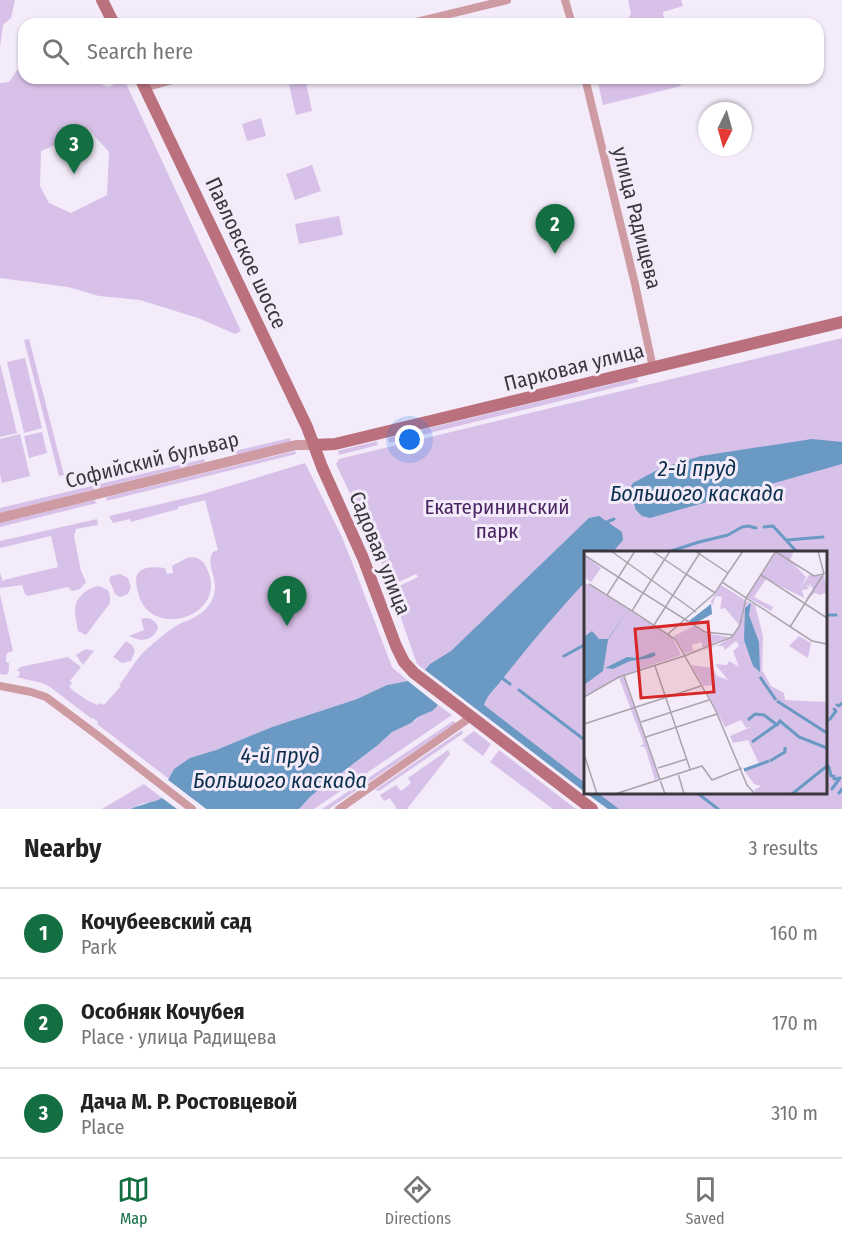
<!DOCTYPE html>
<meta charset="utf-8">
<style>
body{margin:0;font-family:"Fira Sans Condensed",sans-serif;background:#f2f2f2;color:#222}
.compass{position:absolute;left:698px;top:102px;width:54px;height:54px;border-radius:50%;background:#fff;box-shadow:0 2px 4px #0004;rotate:185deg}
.you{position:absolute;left:410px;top:440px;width:21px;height:21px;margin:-15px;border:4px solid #fff;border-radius:50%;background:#1a73e8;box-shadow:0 0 0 9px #1a73e833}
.badge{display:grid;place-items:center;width:39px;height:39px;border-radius:50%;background:#136e42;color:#fff;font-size:20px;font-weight:700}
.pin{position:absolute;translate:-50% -50px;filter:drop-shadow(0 2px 3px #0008)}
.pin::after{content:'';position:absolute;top:32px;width:21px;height:18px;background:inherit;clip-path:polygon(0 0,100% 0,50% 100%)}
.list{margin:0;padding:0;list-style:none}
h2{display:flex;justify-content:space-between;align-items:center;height:78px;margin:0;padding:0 24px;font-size:26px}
h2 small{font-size:20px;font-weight:400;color:#767676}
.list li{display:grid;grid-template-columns:39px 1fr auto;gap:18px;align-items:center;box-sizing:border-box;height:90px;padding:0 24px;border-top:2px solid #e0e0e0}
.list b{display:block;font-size:22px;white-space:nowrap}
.list p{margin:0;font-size:20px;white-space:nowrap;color:#767676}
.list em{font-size:20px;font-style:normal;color:#767676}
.icon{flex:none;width:33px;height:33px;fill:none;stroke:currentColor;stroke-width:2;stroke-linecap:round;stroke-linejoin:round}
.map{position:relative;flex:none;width:842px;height:809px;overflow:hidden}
.search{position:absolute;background:#fff;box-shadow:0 2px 4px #0004;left:18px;right:18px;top:18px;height:66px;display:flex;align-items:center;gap:15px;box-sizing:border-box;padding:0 21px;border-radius:18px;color:#767676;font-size:22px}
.sheet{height:348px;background:#fff}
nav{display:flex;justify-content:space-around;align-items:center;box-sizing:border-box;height:84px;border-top:2px solid #e0e0e0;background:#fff;font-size:16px;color:#767676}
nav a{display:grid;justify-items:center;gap:3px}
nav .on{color:#136e42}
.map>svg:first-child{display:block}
</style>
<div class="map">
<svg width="842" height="809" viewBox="0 0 842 809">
<rect width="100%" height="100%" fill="#f3ebf9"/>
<path fill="#d8c1e8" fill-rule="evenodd" d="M0,0H15L11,18L3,25L0,47Z
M628,0H681L683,6L663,12L665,24H624L631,14Z
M24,67V78H81L109,87L124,79L241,331L235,334L198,318L140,300L99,296L68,287L0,278V83L9,82L18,69ZM89,130L109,152L107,195L71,213L49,203L40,186L41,151Z
M597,78H679L681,86L603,105Z
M306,82L312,111L296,115L289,85Z
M261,118L266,136L247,141L242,124Z
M312,165L321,191L295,200L286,174Z
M339,216L343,235L299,244L295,224Z
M842,338V809H608L586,793L826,792V552H586L585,792L417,664L391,590L418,577L416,574L390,586L378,553L336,464L339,459Z
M29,339L64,475L59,476L24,340Z
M25,358L42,428L24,433L7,362Z
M0,363L17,433L0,437Z
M637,378L638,382L389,443L388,438Z
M42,432L47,453L29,458L24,436Z
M20,434L30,476L2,483L0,475V439Z
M290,438L291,442L236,455L235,451Z
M377,441L378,445L339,455L338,451L341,450Z
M295,451L296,454L106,501L107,497Z
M204,459L205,462L0,513V508Z
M305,463L341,535L352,562L392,667L408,681L387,685L357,699L272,727L216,750L191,758L174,769L169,779L97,724L98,722L93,718L92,719L50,687L42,683L16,677L19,676L20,672L17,671L20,667L68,657L81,667L70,681L72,683L69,687C79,695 87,701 98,705L101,703L104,705L121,686L119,685C129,673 136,658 148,648C156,641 165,633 174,627C186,620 201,617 209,605C225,581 203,569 213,552L218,550L205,500L178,507V509L131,522L130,519L113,523L109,516L203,494Z
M94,500L97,503L0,527V523Z
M97,519L98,525L76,529L74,536L81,571L86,582L80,589L72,591L68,587L28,596L25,594L22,585L0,588V572L3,582L4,580L58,567L51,536L0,548V541Z
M193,557C204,559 207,567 210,577C220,617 156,637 140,599C138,593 136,587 136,580C137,565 154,567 165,568L167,574L173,573L172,566L187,558Z
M120,574L128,578L131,587L128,594L120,597L115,594L109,579L111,576Z
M99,586L108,590L110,596V603L86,635L78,631C77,625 75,618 75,612C74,598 87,588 99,586Z
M0,594L13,651L7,653L6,657V662L9,663V670L7,675L0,674Z
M145,618C151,618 156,621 158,627C155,640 141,643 129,636L144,630L141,619Z
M126,641L132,645L135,651L131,661L122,663L113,657Z
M86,649L94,651L83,665L76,655Z
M438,705L452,715L314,809H299L311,796L378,745L392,732L416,720L418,717L428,713Z
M453,721L456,723L329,809H322Z
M462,730L463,733L461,735L379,791L375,790Z
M474,731L491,744L483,756L462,740Z
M448,750L450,754L407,809H397L390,798L384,801L380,795L396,785L401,791L411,783L408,778Z
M499,750L576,809H553L490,762Z
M144,784L162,798L152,802L141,804L131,809H102Z"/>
<path fill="#6a99c3" d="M812,439L842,442V464L650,518L642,516L636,510L632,498L630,488L633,483L646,476L661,468L701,456Z
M599,516L622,532L623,540L613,552H586L585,582C555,614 527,648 500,682C494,690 487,695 484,705L585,783V792L425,670L430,664L451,651L589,518Z
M408,681L438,705L432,711L418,717L411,723L392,732L378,745L311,796L299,809H206L168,780L174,769L190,758L216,750L272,727L357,699L387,685Z
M586,793H598L619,809H608Z
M162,798L177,809H131C141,804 152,803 162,798Z"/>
<path fill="#f3ebf9" d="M422,668L464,700L463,702L423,672Z
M166,778L168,780L206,809H201L167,783Z"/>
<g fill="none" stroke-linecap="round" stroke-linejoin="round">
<path stroke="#6a99c3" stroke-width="3" d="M607,522L614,519
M764,527L773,526L797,552
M787,540L823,537
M668,552L699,542L728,535L742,527L748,526L756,528
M826,615H836
M564,656L586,644
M502,678L510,684
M519,690L586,741
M837,705L839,706L842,703
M826,721L830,719L836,711L834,709
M826,764L829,767L831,776H834V779L840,778L832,789
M696,792L718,809
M839,793L842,789"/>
<path stroke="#cf9ba2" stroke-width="8" d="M565,0L572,24
M408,24L507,0
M585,78L635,284L653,368
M144,88L180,78
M0,686L31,692L46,697L97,735L192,809
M339,809L471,717"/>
<path stroke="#cf9ba2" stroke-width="10" d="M0,518L296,445H314"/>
<path stroke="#bb717d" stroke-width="12" d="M102,0L114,24
M140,78L307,427L322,467L363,558L396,646L404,662L414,673L592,809
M314,445L335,444L842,322"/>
</g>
<g text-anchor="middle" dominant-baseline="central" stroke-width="6" stroke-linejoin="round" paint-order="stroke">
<g font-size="21" fill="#3a373d" stroke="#f3ebf9">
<text transform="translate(637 218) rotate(76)">улица Радищева</text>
<text transform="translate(246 253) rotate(65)">Павловское шоссе</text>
<text transform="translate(574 367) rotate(-14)">Парковая улица</text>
<text transform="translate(152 460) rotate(-14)">Софийский бульвар</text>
<text transform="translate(380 553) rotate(68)">Садовая улица</text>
</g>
<g font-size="21" fill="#4b2462" stroke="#f3ebf9">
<text x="497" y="507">Екатерининский<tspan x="497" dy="24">парк</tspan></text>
</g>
<g font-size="22" font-style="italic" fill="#0b304d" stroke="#f3ebf9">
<text x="697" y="468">2-й пруд<tspan x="697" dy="25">Большого каскада</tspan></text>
<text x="280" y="755">4-й пруд<tspan x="280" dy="25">Большого каскада</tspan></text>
</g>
</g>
<g transform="translate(584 551)">
<rect width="243" height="243" fill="#f3ebf9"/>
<path d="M193,0H210L206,9L222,26L216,38L225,24L240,25L243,41L236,44L231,42L221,49L229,38L227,34L224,32L227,36L222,34L225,38L218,39L220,47L182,28L170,46L189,56L187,60L163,46ZM0,5L17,17L7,31L0,26ZM0,31L89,87L97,104L42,123L0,145ZM137,34L161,49L160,56L163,50L171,54L179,85L178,119L187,135L200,142L201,149L243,151V243H172L170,239L177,235L170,233L160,219L175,213L164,189L149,192L146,185L167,176L162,177L157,169L141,176L123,143H128L130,134L119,135L107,114L129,117L133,125L144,129L131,113L143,114L145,110L155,116L149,100L155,95L152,90L141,99L139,95H129V96L109,103L132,94L133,95L148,85L155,74L141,57L136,58L138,46L132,45L128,55L127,50ZM110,75L121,82L145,86L118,97V91L108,94L109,99L117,97L100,103L90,85ZM215,85L227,92L224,107L205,95ZM40,126L75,227L71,229L61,196L56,195L60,193L35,127Z" fill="#d8c1e8"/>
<path d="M167,52L165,64L175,91L176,121L169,115L160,89L161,57ZM127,53L128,63L110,73L105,70ZM42,61L24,89L19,120L0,134V86L8,80L15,88H24ZM70,101L72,104L66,107L46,110L29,118L21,117L43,106L54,107Z" fill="#6a99c3"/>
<path fill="none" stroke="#6a99c3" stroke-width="3" d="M176,126L192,149M193,150L243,182M164,169L171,163L180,164L193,174L196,170L215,186L243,197M168,191L192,174M186,210L201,201V196M160,219L185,210M208,243L243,215"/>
<path fill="none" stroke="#a9a3ae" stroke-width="1.5" d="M27,0L112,61M68,0L102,23M86,0L59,42L121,81L150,84M111,0L144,22M192,1L230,25L240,23L234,0M0,4L59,42L48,60L91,88L131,158L163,234L171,243M102,23L131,42L138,31L228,90L243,93M177,24L243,67M138,31L159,0M5,33L48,60M23,44L51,0M162,47L192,0M70,74L117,0M206,76L239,24M84,83L131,42M100,105L148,86L156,74L162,47M71,115L106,218M40,125L81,243M0,146L35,126L100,105M57,171L125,149M0,173L117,135M62,186L133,163M0,203L13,243M74,217L103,208M94,222L100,243M31,243L118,215L128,229L158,217"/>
<path fill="#d62828" fill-opacity="0.15" stroke="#d62828" stroke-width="3" d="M124,71L130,141L57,147L51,78Z"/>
<rect width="243" height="243" fill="none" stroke="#3a373d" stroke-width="3"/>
</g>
</svg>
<svg class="compass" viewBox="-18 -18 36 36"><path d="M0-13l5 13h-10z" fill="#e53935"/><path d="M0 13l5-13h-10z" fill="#767676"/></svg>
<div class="you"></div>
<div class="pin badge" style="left:287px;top:626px">1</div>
<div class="pin badge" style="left:555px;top:254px">2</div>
<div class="pin badge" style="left:74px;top:174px">3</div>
<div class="search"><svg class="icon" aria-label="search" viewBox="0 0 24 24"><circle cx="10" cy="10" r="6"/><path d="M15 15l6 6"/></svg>Search here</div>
</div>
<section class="sheet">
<h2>Nearby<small>3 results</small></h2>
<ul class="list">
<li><span class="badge">1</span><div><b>Кочубеевский сад</b><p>Park</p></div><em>160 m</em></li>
<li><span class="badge">2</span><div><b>Особняк Кочубея</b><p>Place · улица Радищева</p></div><em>170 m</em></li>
<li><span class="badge">3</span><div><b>Дача М. Р. Ростовцевой</b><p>Place</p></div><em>310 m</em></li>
</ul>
</section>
<nav>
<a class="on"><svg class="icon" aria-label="map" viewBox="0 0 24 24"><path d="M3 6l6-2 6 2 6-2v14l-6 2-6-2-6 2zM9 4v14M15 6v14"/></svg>Map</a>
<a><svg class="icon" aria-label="directions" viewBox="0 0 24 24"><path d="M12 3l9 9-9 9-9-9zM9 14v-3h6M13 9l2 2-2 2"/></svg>Directions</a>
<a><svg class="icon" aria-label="saved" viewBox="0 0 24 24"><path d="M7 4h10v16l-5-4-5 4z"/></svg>Saved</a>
</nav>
